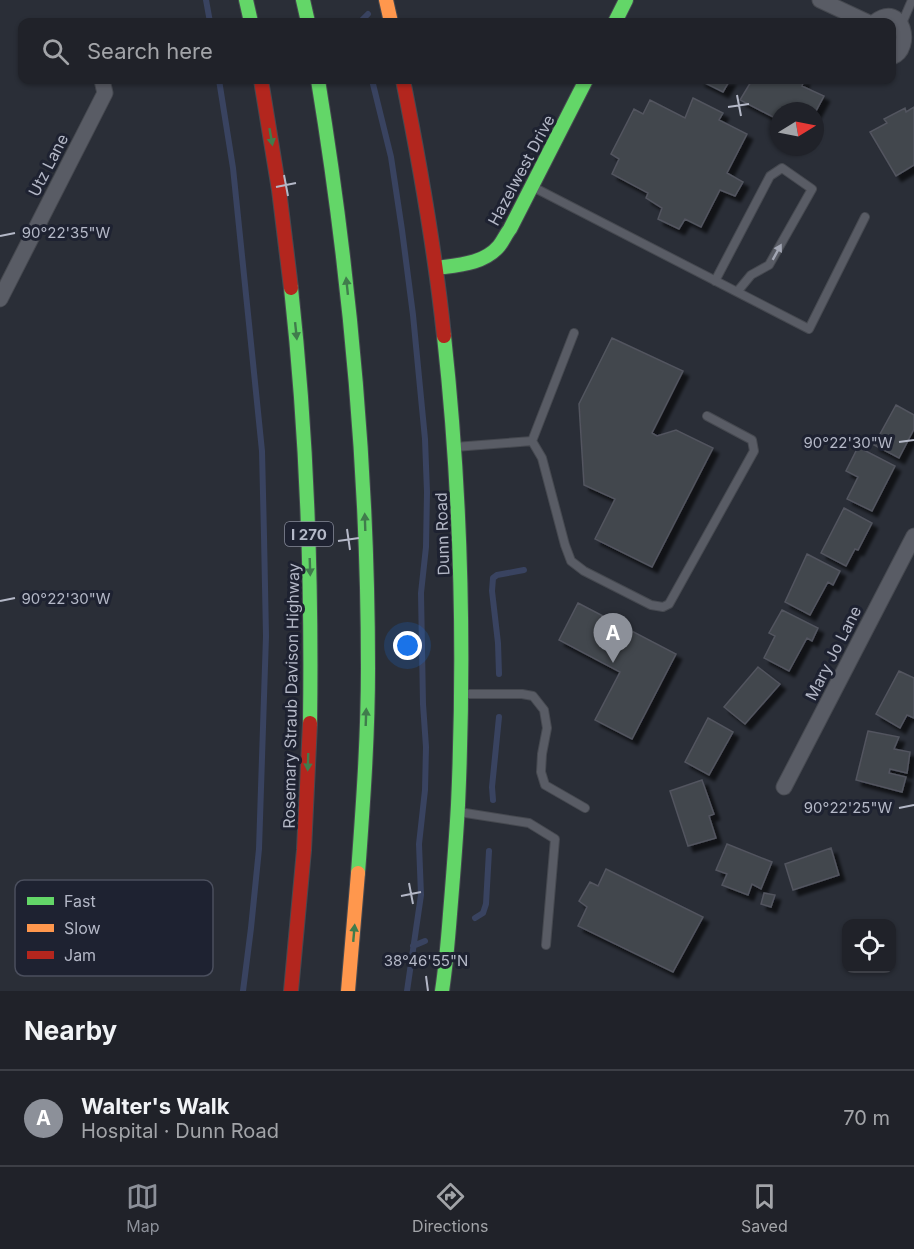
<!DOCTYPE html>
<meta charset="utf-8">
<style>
body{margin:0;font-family:Inter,sans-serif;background:#2d2f35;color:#f1f3f6}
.controls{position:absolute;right:18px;bottom:18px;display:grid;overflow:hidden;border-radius:12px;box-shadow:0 2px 4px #0004}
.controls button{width:54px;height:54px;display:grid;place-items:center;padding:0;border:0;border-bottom:2px solid #3d3f46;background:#202229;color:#f1f3f6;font:30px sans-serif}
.compass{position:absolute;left:770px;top:102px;width:54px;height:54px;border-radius:50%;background:#202229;box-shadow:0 2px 4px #0004;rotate:80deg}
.you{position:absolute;left:408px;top:646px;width:21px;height:21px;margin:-15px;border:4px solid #fff;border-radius:50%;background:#1a73e8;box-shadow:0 0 0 9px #1a73e833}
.badge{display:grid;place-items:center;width:39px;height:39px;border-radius:50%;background:#8c9099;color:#fff;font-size:20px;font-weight:700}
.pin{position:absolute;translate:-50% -50px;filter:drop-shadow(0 2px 3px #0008)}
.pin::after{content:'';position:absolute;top:32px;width:21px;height:18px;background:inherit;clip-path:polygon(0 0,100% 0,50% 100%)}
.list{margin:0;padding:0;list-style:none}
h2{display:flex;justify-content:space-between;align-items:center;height:78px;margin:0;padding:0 24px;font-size:26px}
h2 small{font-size:20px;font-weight:400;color:#a2a4a8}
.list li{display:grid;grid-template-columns:39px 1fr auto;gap:18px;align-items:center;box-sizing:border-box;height:96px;padding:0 24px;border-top:2px solid #3d3f46}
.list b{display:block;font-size:22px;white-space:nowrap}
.list p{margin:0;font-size:20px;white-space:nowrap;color:#a2a4a8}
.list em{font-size:20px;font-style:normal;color:#a2a4a8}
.icon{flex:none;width:33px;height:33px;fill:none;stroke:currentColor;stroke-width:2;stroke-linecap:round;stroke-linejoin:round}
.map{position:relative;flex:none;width:914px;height:991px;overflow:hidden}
.search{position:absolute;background:#202229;box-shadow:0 2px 4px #0004;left:18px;right:18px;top:18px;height:66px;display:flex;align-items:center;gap:15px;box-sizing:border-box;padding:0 21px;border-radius:12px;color:#a2a4a8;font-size:22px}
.sheet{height:174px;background:#202229}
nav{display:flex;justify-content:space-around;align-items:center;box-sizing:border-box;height:84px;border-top:2px solid #3d3f46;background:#202229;font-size:16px;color:#a2a4a8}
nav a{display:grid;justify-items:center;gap:3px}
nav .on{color:#8c9099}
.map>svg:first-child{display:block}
</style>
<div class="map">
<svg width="914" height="991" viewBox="0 0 914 991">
<defs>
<filter id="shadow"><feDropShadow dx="5.5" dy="5.5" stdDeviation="1.5" flood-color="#0009"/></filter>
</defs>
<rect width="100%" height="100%" fill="#2a2e37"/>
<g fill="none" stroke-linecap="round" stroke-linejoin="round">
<path stroke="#394360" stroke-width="6" d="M206,0L210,22
M360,22L368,14
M219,80L233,168L252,353L262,451L264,536L266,636L259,849L251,928L243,991
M372,80L391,157L402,230L413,315L425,439L427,492L426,547L421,593L423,704L426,747L425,790L419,844L421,895L407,991
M499,674L498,643L492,591L493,578L497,575L524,570
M493,800L492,787L499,717
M475,918L483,913L486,904L489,851
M413,946L425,941"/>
</g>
<path fill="#43464e" stroke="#52555f" stroke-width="1.5" filter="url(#shadow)" d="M699,80H730L723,92Z
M752,80H804L802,86L824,96L815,113V111H779V120L740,100Z
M693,98L723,113L719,120L747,134L727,173L743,182L735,196L720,190L701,227L685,219L679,229L658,219L662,208L646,198L648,193L612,174L619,159L611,154L634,109L643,114L650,100L685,118Z
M914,107V165L896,176L870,132L887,123L884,119L905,108L906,112Z
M612,338L683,371L652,433L657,436L676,430L713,448L652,567L595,539L615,499L584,485L579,404Z
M896,405L914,415V429L899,458L874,445Z
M858,447L895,466L872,511L847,499L858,477L846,471Z
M844,508L872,523L858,550L855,549L846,566L821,553Z
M807,554L840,571L833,585L828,582L810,615L785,602Z
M578,603L676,654L632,739L595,720L620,672L559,640Z
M782,610L818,628L812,641L807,638L789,671L764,658L775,636L769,633Z
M758,667L780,684L745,724L724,707Z
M899,671L914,678V718L907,715L900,728L876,714Z
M708,718L733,732L709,775L685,762Z
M868,731L899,737L894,749L910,752L907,773L890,769L889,773L906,777L902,792L856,780Z
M702,780L714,814L709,816L716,838L688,846L670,791Z
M727,844L772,862L761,889L752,884L748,895L722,885L727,874L716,870Z
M831,848L839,875L793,890L785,864Z
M606,869L703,917L673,972L578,926L587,907L579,901L590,882L598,886Z
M764,893L775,895L771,907L761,904Z"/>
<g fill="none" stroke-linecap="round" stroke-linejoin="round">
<g stroke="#464950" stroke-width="10">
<path id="lane" d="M903,21L912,0
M533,187L809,329L865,217
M715,281L770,176L782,168L812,189L769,265L751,275L737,292
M532,441L574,333
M455,447L532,441L542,458L565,545L571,561L584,571L651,605L663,607L669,604L754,451L752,440L707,416
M463,694H522L533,696L544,710L547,728L542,754L541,772L545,785L585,808
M459,812L529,823L555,839L546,945"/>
</g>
<g stroke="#464950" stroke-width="17">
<path id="street" d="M820,0L867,22
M875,22C903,0 914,49 892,57
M0,299L105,93L102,80
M784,787L914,536"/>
</g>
<g stroke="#464950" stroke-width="16">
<path id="fast" d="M246,0L251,22
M303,0L308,22
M615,22L626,0
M318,80C350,275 368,470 368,668C368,737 363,805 358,873
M436,268C458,265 484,264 499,246C503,241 506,234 510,229L586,80
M291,288C307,433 312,578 310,723
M442,991C446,965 448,940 450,914C453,878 456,841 458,805C465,649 461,491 444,336"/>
</g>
<g stroke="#464950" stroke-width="16">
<path id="slow" d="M386,0L391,22
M348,991L358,873"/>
</g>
<g stroke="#464950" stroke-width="16">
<path id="jam" d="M261,80L279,190L291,288
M403,80C420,165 435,250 444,336
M291,991L304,850L310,723"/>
</g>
<use href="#lane" stroke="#595c65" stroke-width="8"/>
<use href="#street" stroke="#595c65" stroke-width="15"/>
<use href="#fast" stroke="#63d668" stroke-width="14"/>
<use href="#slow" stroke="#ff974d" stroke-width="14"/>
<use href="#jam" stroke="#b3261e" stroke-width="14"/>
</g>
<defs><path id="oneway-solid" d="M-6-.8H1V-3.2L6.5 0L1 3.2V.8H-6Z" transform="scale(1.5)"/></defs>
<g fill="#407c4c">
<use href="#oneway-solid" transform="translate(271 137) rotate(80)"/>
<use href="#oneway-solid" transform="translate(347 286) rotate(-96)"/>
<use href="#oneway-solid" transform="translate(296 331) rotate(84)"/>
<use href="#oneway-solid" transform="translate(365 522) rotate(-92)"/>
<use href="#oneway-solid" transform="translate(310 567) rotate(88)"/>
<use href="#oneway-solid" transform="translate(366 717) rotate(-88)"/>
<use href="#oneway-solid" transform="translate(308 762) rotate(92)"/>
<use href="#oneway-solid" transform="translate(354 933) rotate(-85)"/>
</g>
<use fill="#a2a6b3" href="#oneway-solid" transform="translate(777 252) rotate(-61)"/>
<path fill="none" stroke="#b4b8c7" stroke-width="2" d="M737,95L741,116M728,107L749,104M284,175L288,196M276,187L296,183M0,236L15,233M899,442L914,440M347,529L350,550M338,541L359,538M0,601L15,598M899,808L914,805M409,883L413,904M401,896L421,892M426,976L428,991"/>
<g text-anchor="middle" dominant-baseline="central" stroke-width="6" stroke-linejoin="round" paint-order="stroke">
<rect fill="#1e2231" stroke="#878b9a" stroke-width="1.5" x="285" y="522" width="48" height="24" rx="4.5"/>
<g font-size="15" font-weight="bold" fill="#b4b8c7">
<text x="309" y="534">I 270</text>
</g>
<g font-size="16" fill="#b4b8c7" stroke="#1e2231">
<text transform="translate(48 165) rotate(-63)">Utz Lane</text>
<text transform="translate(521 170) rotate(-62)">Hazelwest Drive</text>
<text transform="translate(442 534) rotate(-92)">Dunn Road</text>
<text transform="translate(833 653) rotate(-63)">Mary Jo Lane</text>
<text transform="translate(291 696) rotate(-89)">Rosemary Straub Davison Highway</text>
</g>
</g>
<rect x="15" y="880" width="198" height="96" rx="9" fill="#1e2231" stroke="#4b4f5e" stroke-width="1.5"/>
<rect x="27" y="897" width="27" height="8" fill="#63d668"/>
<rect x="27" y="924" width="27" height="8" fill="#ff974d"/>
<rect x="27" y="951" width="27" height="8" fill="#b3261e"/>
<g font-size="16" fill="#b4b8c7">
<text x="64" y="907">Fast</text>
<text x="64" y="934">Slow</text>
<text x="64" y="961">Jam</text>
</g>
<g font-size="15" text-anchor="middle" fill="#b4b8c7" stroke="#1e2231" stroke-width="6" stroke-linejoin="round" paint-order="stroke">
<text x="66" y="238">90°22'35"W</text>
<text x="848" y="448">90°22'30"W</text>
<text x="66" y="604">90°22'30"W</text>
<text x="848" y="813">90°22'25"W</text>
<text x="426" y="966">38°46'55"N</text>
</g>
</svg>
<div class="controls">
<button><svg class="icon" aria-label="locate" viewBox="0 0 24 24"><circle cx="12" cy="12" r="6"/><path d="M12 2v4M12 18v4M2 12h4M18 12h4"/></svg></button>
</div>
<svg class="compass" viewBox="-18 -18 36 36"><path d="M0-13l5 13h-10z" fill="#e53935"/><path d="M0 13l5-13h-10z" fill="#a2a4a8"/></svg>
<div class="you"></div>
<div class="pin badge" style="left:613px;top:663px">A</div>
<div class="search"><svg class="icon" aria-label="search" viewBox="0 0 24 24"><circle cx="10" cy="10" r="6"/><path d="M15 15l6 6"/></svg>Search here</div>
</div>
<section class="sheet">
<h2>Nearby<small></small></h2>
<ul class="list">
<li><span class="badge">A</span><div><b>Walter's Walk</b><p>Hospital · Dunn Road</p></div><em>70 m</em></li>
</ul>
</section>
<nav>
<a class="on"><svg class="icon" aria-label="map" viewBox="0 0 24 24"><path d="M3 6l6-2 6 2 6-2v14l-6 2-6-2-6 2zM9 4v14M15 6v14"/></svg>Map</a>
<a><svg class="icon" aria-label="directions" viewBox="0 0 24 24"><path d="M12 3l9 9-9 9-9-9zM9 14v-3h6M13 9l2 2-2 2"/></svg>Directions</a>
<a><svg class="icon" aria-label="saved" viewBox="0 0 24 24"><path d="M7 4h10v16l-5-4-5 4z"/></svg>Saved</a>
</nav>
